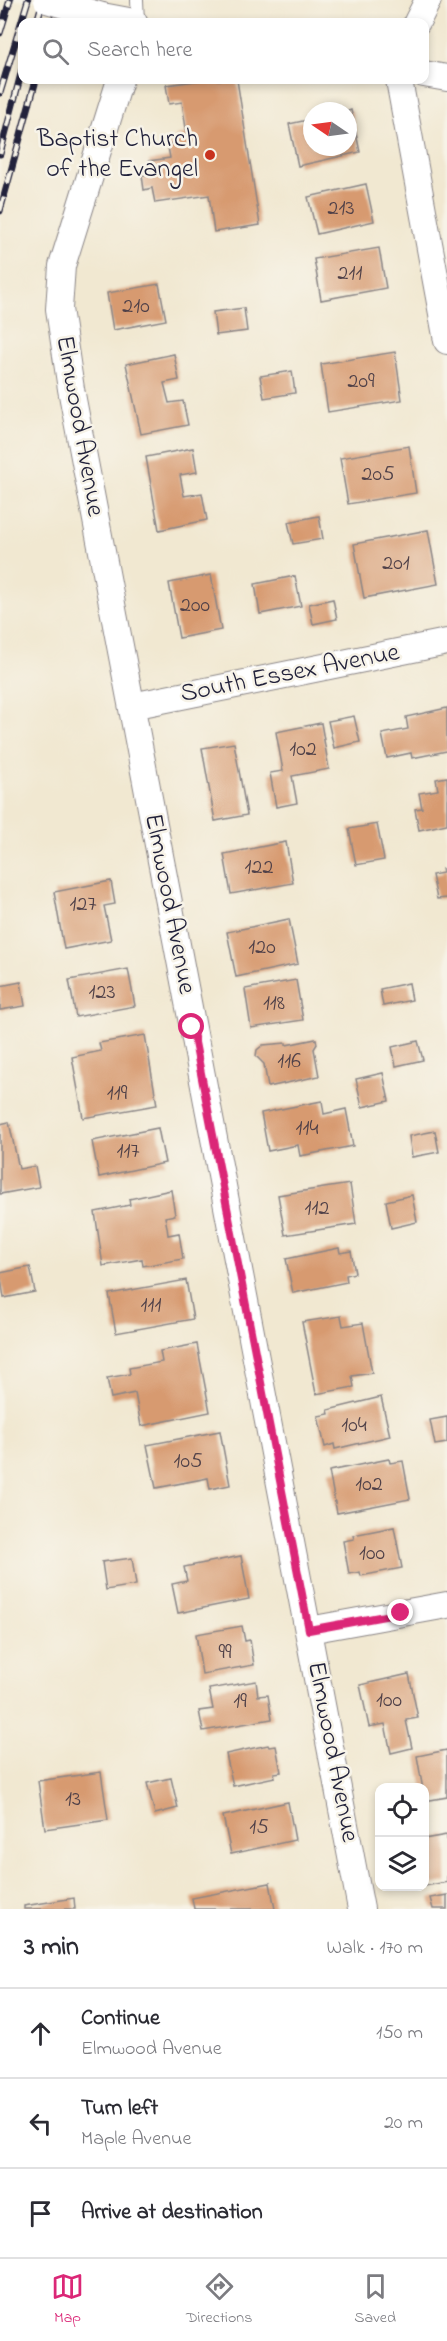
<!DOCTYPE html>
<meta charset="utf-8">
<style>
body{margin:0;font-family:"Indie Flower",sans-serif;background:#f2f2f3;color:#2b2b33}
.controls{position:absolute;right:18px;bottom:18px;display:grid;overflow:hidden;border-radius:12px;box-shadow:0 3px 9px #0003}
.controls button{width:54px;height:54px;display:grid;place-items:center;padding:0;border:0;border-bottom:2px solid #e1e1e2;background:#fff;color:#2b2b33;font:30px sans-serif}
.compass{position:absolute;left:303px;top:102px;width:54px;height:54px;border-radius:50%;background:#fff;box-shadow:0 3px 9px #0003;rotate:283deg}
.stop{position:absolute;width:18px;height:18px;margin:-14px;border:4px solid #db2777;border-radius:50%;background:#fff}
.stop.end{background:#db2777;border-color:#fff;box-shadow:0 2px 6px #0008}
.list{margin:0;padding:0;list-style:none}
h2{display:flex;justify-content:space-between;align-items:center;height:78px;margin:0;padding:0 24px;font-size:26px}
h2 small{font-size:20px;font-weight:400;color:#7c7c81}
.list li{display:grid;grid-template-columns:39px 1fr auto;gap:18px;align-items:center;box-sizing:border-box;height:90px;padding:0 24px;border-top:2px solid #e1e1e2}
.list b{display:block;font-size:22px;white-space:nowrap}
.list p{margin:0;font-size:20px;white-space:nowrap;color:#7c7c81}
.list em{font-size:20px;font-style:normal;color:#7c7c81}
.icon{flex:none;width:33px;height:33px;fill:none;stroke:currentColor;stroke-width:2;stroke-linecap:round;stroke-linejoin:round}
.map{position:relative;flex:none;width:447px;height:1909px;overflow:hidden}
.search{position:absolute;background:#fff;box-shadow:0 3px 9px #0003;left:18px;right:18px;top:18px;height:66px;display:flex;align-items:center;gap:15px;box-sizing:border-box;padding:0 21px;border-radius:12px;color:#7c7c81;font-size:22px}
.sheet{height:348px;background:#fff}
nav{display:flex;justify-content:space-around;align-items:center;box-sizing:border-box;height:84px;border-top:2px solid #e1e1e2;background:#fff;font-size:16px;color:#7c7c81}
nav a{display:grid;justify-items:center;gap:3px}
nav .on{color:#db2777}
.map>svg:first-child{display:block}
</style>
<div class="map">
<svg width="447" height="1909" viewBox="0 0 447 1909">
<rect width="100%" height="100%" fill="#f7f3e8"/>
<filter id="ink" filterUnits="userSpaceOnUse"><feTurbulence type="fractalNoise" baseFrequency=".0167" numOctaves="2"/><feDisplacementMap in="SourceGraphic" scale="12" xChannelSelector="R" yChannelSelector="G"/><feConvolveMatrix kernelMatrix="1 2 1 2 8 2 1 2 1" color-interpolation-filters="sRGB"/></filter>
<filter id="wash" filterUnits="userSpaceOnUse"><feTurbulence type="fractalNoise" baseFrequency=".008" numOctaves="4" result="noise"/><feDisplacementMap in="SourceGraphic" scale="24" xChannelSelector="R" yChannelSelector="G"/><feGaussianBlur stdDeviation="1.35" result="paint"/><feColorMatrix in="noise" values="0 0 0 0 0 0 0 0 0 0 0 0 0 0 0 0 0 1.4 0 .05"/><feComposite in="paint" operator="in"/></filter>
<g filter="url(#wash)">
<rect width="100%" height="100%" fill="#f1e8d1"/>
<g id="blocks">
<path fill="#d79a6f" d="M203,80H237L260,225L214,232L209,195L155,203L152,188L144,190L142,175L151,174L149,161L170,158L168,147L178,136L187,135L182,102L169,104L166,85Z
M351,110L360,152L298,166L289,124L312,119V147H348V111Z
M366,184L374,221L317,234L308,197Z
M379,248L386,288L321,300L314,259Z
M159,284L166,320L113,330L107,293Z
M244,308L247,331L216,335L213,312Z
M395,352L402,400L328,412L321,364Z
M174,354L179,380L164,383L169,403L183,401L188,425L141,434L126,364Z
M292,371L295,393L264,398L260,376Z
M409,446L416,493L348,504L340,458Z
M193,448L197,472L180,475L184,496L202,493L207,520L159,530L146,457Z
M319,516L323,539L293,544L288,522Z
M428,530L438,584L364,598L354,544Z
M211,575L221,630L179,638L169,583Z
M295,576L301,606L260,614L255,584Z
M333,599L337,619L313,624L309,604Z
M447,708V751L412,758L411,753L387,758L382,734L408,729L406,717Z
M354,716L360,742L334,748L328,721Z
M321,723L329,769L292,776L297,803L276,807L270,773L283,771L276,732Z
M234,743L247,815L215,821L202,748Z
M447,777V824L419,830L415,809L422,808L419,793L438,790L436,779Z
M377,824L384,860L356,865L349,829Z
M286,842L293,883L231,894L224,854Z
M442,869H447V898L437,899L432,875L443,873Z
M111,881L115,904L104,906L111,940L64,949L54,892Z
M289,919L298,964L236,977L227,932Z
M128,969L135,1006L76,1017L69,980Z
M296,980L303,1020L251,1028L245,989Z
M21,982L25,1006L0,1010V986Z
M409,983L412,1000L383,1006L380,989Z
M145,1035L157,1105L83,1118L72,1057L101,1051L99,1043Z
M316,1039L317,1044L314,1049L319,1076L268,1087L264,1064L256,1056L257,1050L263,1045L286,1043V1045Z
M418,1041L423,1060L396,1066L392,1047Z
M383,1073L389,1101L362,1107L356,1079Z
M322,1101L324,1114L346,1109L353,1146L300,1156L298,1145L268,1151L261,1113Z
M9,1122L19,1169L35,1166L39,1187L0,1194V1124Z
M158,1128L165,1163L99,1177L92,1141Z
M435,1131L439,1152L412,1157L409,1136Z
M350,1184L356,1224L285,1235L278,1195Z
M171,1190L175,1215L165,1217L167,1227L168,1235L179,1233L183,1259L143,1266L142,1259L103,1266L95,1212L130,1205L129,1199Z
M412,1195L417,1222L391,1228L386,1201Z
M339,1248L340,1253L351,1251L355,1273L346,1275L347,1282L293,1293L286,1259Z
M30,1267L35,1292L4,1298L0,1273Z
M186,1280L193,1319L116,1333L109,1294Z
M341,1316L343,1326L363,1323L372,1373L352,1376L354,1387L316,1394L302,1322Z
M197,1344L210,1412L141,1426L135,1393L111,1398L107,1378L130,1374L129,1368L162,1362L160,1351Z
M381,1397L390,1436L335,1449L334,1444L325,1447L318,1416L329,1414L328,1410Z
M447,1417V1443L435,1445L430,1420Z
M220,1431L230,1485L210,1489L208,1478L156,1488L147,1445Z
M389,1459L390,1463L403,1461L410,1499L337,1513L329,1471Z
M394,1527L402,1568L361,1576L360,1572L349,1574L343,1541L354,1539L353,1535Z
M241,1556L249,1599L178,1613L172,1584L187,1581L184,1567Z
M132,1558L136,1585L106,1590L102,1562Z
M242,1626L245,1641L250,1640L254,1665L202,1674L196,1634Z
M409,1674L418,1718L406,1720L412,1748L391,1753L385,1724L369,1727L360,1685Z
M256,1681L258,1696L268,1695L272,1719L203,1731L199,1711L213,1709L209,1689Z
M268,1745L269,1747L276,1746L281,1772L274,1773L275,1777L233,1786L226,1754Z
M447,1750V1797L425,1801L417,1756Z
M101,1772L108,1820L45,1829L38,1781Z
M171,1778L178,1808L155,1814L147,1783Z
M288,1802L295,1840L231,1854L223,1816Z
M447,1835V1882L424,1886V1839Z
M270,1883L275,1909H194L192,1898Z
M447,1895V1909H433L430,1898Z
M74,1898L75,1909H24V1906Z"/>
</g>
</g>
<g filter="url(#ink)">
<use href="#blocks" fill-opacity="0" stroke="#8a8586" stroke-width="1.5"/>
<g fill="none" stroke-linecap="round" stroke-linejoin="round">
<g stroke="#8a8586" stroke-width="14">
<path id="service" d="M137,0L138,22"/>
</g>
<g stroke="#8a8586" stroke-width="28">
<path id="minor" d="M102,16L134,22
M417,22L428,0
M424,74L447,78
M120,80L62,266L59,309L71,389L361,1909
M399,80L447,341
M132,706L447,642
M309,1630L447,1605"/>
</g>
<use href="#service" stroke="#fff" stroke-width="12"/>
<use href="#minor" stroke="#fff" stroke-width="26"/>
<g stroke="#22223b" stroke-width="7">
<path id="rail" d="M37,22L43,0
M54,22L61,0
M0,33L10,0
M0,93L28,0
M0,154L22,70
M0,211L36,80"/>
</g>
<use href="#rail" stroke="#f7f3e8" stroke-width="4.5" stroke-dasharray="14" stroke-linecap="butt"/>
<g stroke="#8a8586" stroke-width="28" stroke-linecap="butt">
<path id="minor-bridge" d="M47,0L102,16"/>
</g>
<use href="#minor-bridge" stroke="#fff" stroke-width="26"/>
</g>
</g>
<g fill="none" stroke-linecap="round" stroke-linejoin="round" filter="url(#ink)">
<path stroke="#db2777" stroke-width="8" d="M192,1027L309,1630L401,1613"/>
</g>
<circle fill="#c8321e" stroke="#f7f3e8" stroke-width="2" cx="210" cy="155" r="6"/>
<g text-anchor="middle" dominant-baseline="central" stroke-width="5" stroke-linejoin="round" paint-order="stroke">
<g font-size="22" fill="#4f4048">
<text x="341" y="209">213</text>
<text x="350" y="274">211</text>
<text x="136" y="307">210</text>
<text x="361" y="382">209</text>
<text x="378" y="475">205</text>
<text x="396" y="564">201</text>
<text x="195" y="606">200</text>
<text x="303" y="750">102</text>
<text x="259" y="868">122</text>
<text x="83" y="905">127</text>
<text x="262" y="948">120</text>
<text x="102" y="993">123</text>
<text x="274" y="1004">118</text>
<text x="289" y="1062">116</text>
<text x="117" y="1094">119</text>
<text x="307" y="1129">114</text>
<text x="128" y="1152">117</text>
<text x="317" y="1209">112</text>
<text x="151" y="1306">111</text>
<text x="354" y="1426">104</text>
<text x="188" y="1462">105</text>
<text x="369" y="1485">102</text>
<text x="372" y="1554">100</text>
<text x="225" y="1653">99</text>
<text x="389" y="1701">100</text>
<text x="240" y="1702">19</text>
<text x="73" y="1800">13</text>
<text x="259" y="1828">15</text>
</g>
<g font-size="26" fill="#22223b" stroke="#f7f3e8" text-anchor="end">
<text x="198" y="140">Baptist Church<tspan x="198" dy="30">of the Evangel</tspan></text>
</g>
<g font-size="26" fill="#22223b" stroke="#f7f3e8">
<text transform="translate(79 426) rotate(80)">Elmwood Avenue</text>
<text transform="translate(290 674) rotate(-11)">South Essex Avenue</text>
<text transform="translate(169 904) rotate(79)">Elmwood Avenue</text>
<text transform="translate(332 1752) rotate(79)">Elmwood Avenue</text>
</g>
</g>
</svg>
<div class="controls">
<button><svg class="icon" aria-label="locate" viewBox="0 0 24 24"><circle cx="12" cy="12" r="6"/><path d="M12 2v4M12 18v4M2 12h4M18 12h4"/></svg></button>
<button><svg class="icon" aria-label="layers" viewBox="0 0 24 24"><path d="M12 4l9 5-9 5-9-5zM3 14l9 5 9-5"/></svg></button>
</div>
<svg class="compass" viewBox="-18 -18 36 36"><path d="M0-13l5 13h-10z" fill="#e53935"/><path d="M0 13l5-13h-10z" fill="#7c7c81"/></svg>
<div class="stop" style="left:192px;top:1027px"></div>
<div class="stop end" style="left:401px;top:1613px"></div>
<div class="search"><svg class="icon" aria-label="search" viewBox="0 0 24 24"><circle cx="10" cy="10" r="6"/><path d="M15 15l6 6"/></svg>Search here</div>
</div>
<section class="sheet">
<h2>3 min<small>Walk · 170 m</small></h2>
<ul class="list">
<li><svg class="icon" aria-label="ahead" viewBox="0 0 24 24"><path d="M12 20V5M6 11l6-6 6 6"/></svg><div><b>Continue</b><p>Elmwood Avenue</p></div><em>150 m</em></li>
<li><svg class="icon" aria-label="left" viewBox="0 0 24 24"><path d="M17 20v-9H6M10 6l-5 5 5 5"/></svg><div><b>Turn left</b><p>Maple Avenue</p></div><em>20 m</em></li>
<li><svg class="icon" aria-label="arrive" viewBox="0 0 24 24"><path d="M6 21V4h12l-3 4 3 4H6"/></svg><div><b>Arrive at destination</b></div></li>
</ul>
</section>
<nav>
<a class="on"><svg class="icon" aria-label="map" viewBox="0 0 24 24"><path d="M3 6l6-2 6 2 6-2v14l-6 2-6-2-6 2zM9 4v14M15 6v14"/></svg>Map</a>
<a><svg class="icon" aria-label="directions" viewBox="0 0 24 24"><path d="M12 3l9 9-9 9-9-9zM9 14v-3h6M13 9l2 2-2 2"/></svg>Directions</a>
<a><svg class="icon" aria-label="saved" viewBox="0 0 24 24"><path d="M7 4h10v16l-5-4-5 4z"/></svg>Saved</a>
</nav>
